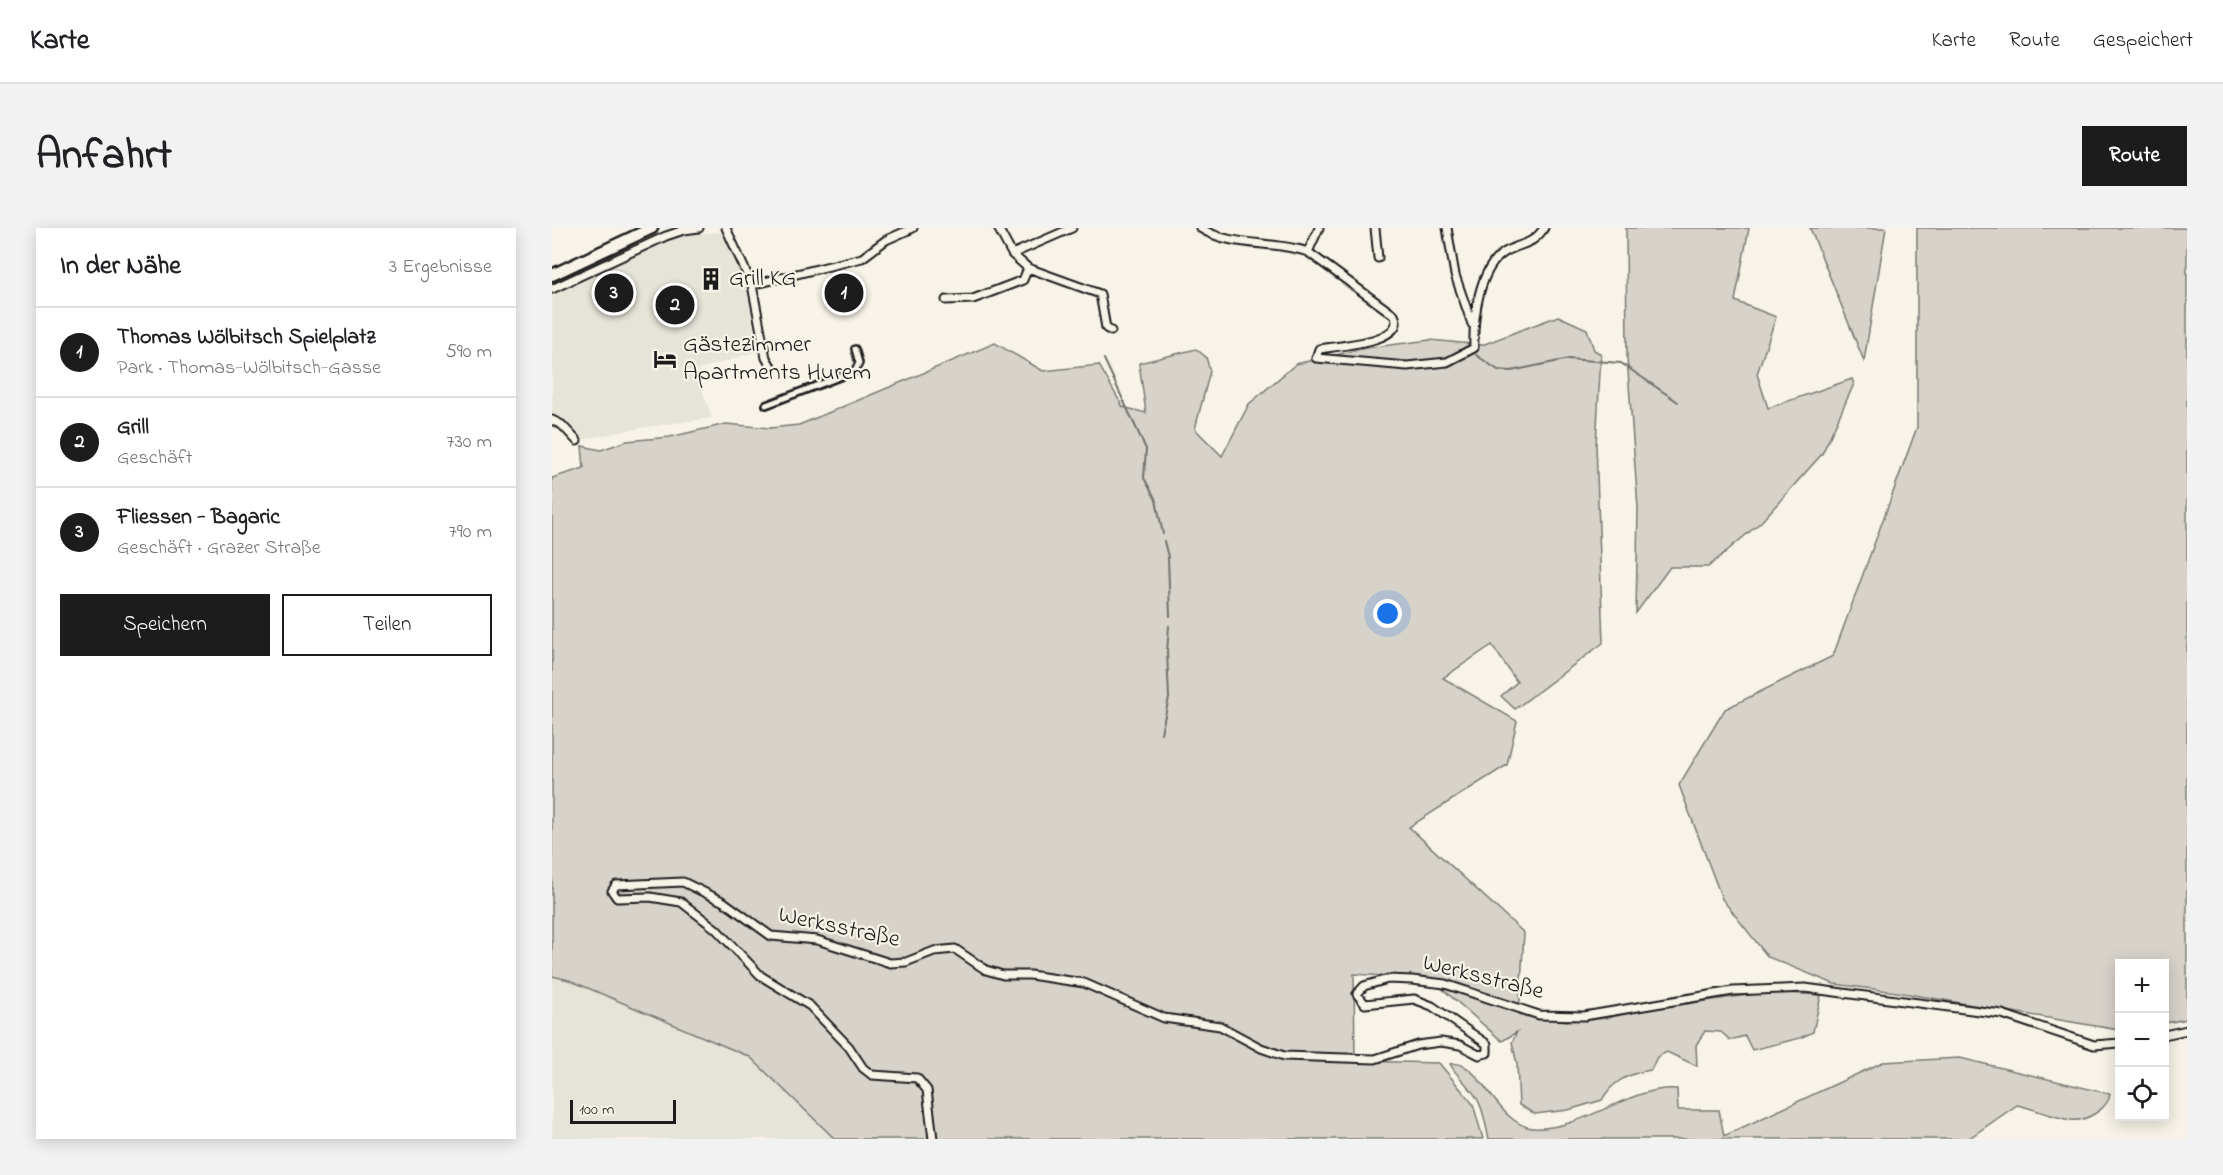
<!DOCTYPE html>
<html lang="de">
<meta charset="utf-8">
<style>
body{margin:0;font-family:"Indie Flower",sans-serif;background:#f2f2f2;color:#202124}
.controls{position:absolute;right:18px;bottom:18px;display:grid;overflow:hidden;border-radius:0px;box-shadow:0 3px 15px #0003}
.controls button{width:54px;height:54px;display:grid;place-items:center;padding:0;border:0;border-bottom:2px solid #e0e0e0;background:#fff;color:#202124;font:30px sans-serif}
.scale{position:absolute;left:18px;bottom:15px;width:106px;box-sizing:border-box;padding-left:6px;border:3px solid #1c1c1c;border-top:0;font-size:16px;line-height:21px;white-space:nowrap;color:#1c1c1c;-webkit-text-stroke:4px #f7f3e8;paint-order:stroke}
.you{position:absolute;left:836px;top:386px;width:21px;height:21px;margin:-15px;border:4px solid #fff;border-radius:50%;background:#1a73e8;box-shadow:0 0 0 9px #1a73e833}
.badge{display:grid;place-items:center;width:39px;height:39px;border-radius:50%;background:#1c1c1c;color:#fff;font-size:20px;font-weight:700}
.pin{position:absolute;translate:-50% -50%;border:3px solid #fff;box-shadow:0 2px 6px #0006}
.list{margin:0;padding:0;list-style:none}
h2{display:flex;justify-content:space-between;align-items:center;height:78px;margin:0;padding:0 24px;font-size:26px}
h2 small{font-size:20px;font-weight:400;color:#757577}
.list li{display:grid;grid-template-columns:39px 1fr auto;gap:18px;align-items:center;box-sizing:border-box;height:90px;padding:0 24px;border-top:2px solid #e0e0e0}
.list b{display:block;font-size:22px;white-space:nowrap}
.list p{margin:0;font-size:20px;white-space:nowrap;color:#757577}
.list em{font-size:20px;font-style:normal;color:#757577}
.actions{display:flex;gap:12px;padding:18px 24px}
.actions a{flex:1;padding:14px 0;border:2px solid #1c1c1c;border-radius:0px;text-align:center;font-size:21px;color:#1c1c1c}
.actions .main{background:#1c1c1c;color:#fff}
.icon{flex:none;width:33px;height:33px;fill:none;stroke:currentColor;stroke-width:2;stroke-linecap:round;stroke-linejoin:round}
.map{position:relative;flex:none;width:1635px;height:911px;overflow:hidden;border-radius:0px}
header{display:flex;align-items:center;gap:36px;box-sizing:border-box;height:84px;padding:0 30px;background:#fff;border-bottom:2px solid #e0e0e0}
header strong{font-size:28px}
nav{display:flex;gap:33px;margin-inline-start:auto;font-size:21px}
.intro{display:flex;align-items:center;justify-content:space-between;box-sizing:border-box;height:144px;padding:0 36px}
h1{margin:0;font-size:42px}
.button{padding:15px 27px;border-radius:0px;background:#1c1c1c;color:#fff;font-size:21px;font-weight:700}
main{display:flex;gap:36px;padding:0 36px}
aside{flex:1;background:#fff;border-radius:0px;box-shadow:0 3px 15px #0003}
.map>svg:first-child{display:block}
</style>
<header>
<strong>Karte</strong>
<nav><a>Karte</a><a>Route</a><a>Gespeichert</a></nav>
</header>
<div class="intro"><h1>Anfahrt</h1><a class="button">Route</a></div>
<main>
<aside>
<h2>In der Nähe<small>3 Ergebnisse</small></h2>
<ul class="list">
<li><span class="badge">1</span><div><b>Thomas Wölbitsch Spielplatz</b><p>Park · Thomas-Wölbitsch-Gasse</p></div><em>590 m</em></li>
<li><span class="badge">2</span><div><b>Grill</b><p>Geschäft</p></div><em>730 m</em></li>
<li><span class="badge">3</span><div><b>Fliessen - Bagaric</b><p>Geschäft · Grazer Straße</p></div><em>790 m</em></li>
</ul>
<div class="actions"><a class="main">Speichern</a><a>Teilen</a></div>
</aside>
<div class="map">
<svg width="1635" height="911" viewBox="0 0 1635 911">
<rect width="100%" height="100%" fill="#f7f3e8"/>
<filter id="ink" filterUnits="userSpaceOnUse"><feTurbulence type="fractalNoise" baseFrequency=".0167" numOctaves="2"/><feDisplacementMap in="SourceGraphic" scale="12" xChannelSelector="R" yChannelSelector="G"/><feConvolveMatrix kernelMatrix="1 2 1 2 8 2 1 2 1" color-interpolation-filters="sRGB"/></filter>
<g filter="url(#ink)">
<path fill="#e6e3d9" d="M172,4L184,25L196,58L205,123L143,143L160,190L87,200L29,212L14,196L0,187V66L128,7Z
M0,748L17,752L198,830L283,911H0Z"/>
<path fill="#d7d3cb" stroke="#7a7874" stroke-width="1.5" d="M1074,0H1197L1183,73L1224,89L1205,146L1216,180L1300,151L1302,156L1270,226L1209,294L1156,339H1118L1084,385L1086,280L1075,129Z
M1258,0H1334L1312,133Z
M1365,0H1635V791L1613,795L1612,736H1568L1567,802L1345,764L1282,756L1216,729L1170,671L1127,557L1173,481L1281,428L1365,199Z
M1006,88L1035,101L1042,122L1049,126L1044,217L1051,415L963,481L949,468L965,454L940,417L891,450L965,493L955,537L857,599L972,705L967,786L970,788L1015,793L1055,790L1092,782L1216,764L1269,767L1261,804L1248,810L1200,822L1193,808L1178,812L1169,804L1153,803L1144,817L1145,838L1115,824L1105,829L1099,842C1077,845 1060,853 1050,872L1016,882L983,886L967,877L965,836L960,814L965,804L950,813L879,751L802,746L803,833L887,835L921,876L931,911H283L198,829L17,752L0,748V250L32,240L30,218L49,222L75,213L118,209L174,196L218,200L247,197L443,115L491,143L547,137L571,179L594,185L587,135L644,121L654,129L658,143L643,201L670,228L697,176L744,136L814,120L878,112L930,117Z
M1408,830L1558,866C1557,880 1534,894 1519,892C1501,889 1483,881 1465,877L1416,911H937C933,895 931,875 919,862C912,853 904,847 898,836C928,829 944,897 981,900C1029,904 1081,856 1125,861L1126,882H1167L1172,908L1331,834Z"/>
<g fill="none" stroke-linecap="round" stroke-linejoin="round">
<path stroke="#72716c" stroke-width="2" d="M924,127L946,142L959,143L1017,131L1069,135L1126,174
M552,131L594,221L592,250L604,272L611,306
M612,313L616,329L618,388
M609,505L617,470L615,424L617,398"/>
<g stroke="#1c1c1c" stroke-width="10">
<path id="pedestrian" d="M214,177L303,143L307,135L303,121"/>
</g>
<g stroke="#1c1c1c" stroke-width="11">
<path id="minor" d="M174,0L200,57L214,130L219,138
M446,0L460,26L476,40L548,66L554,100L559,103
M648,0C680,20 722,12 756,24L842,87C857,114 784,118 767,121L764,130L855,138L895,134L922,120C921,92 926,40 953,24C970,14 980,18 992,0
M823,0L826,30
M895,0L903,47L920,96
M756,24L767,0
M460,26L520,0
M200,57L310,30L334,12L361,0
M0,61L114,8L132,2L147,0
M394,72L421,71L471,52L476,40
M0,192L10,197L25,213
M1612,807L1635,802
M381,911L375,862L365,850L320,847L311,840L297,819L258,778L209,748L164,701L129,674L98,669L65,670L60,663L64,657L131,654L172,674L219,708L265,712L338,735L354,734L382,723L403,721L434,742L451,747H478L532,755L612,790L668,798L709,820L732,828L823,831L866,817L889,814L908,817L927,827L935,825V816L880,778L862,771L813,776L805,766L812,758L836,751L860,752L893,756L987,787L1032,788L1181,763L1253,760L1450,786L1542,817L1568,815"/>
</g>
<g stroke="#1c1c1c" stroke-width="15">
<path id="primary" d="M0,47L100,0"/>
</g>
<use href="#pedestrian" stroke="#f7f3e8" stroke-width="5"/>
<use href="#minor" stroke="#f7f3e8" stroke-width="7"/>
<use href="#primary" stroke="#f7f3e8" stroke-width="10"/>
</g>
</g>
<defs>
<g id="building-bare" transform="scale(1.8)"><path d="M-4-6H4V6H1V3H-1V6H-4ZM-2.5-4.3h1.7v1.8h-1.7ZM.8-4.3h1.7v1.8H.8ZM-2.5-1h1.7V.8h-1.7ZM.8-1h1.7V.8H.8Z" fill="#1c1c1c" stroke="#f7f3e8" stroke-width="2.5" paint-order="stroke"/></g>
<g id="hotel-bare" transform="scale(1.8)"><path d="M-6-4.5h1.5V1H6V5H4.5V3h-9V5H-6ZM-4 0a1.8 1.8 0 1 1 3.6 0ZM.5 0V-2.5h3Q6-2.5 6 0Z" fill="#1c1c1c" stroke="#f7f3e8" stroke-width="2.5" paint-order="stroke"/></g>
</defs>
<g fill-rule="evenodd">
<use href="#building-bare" x="159" y="51"/>
<use href="#hotel-bare" x="113" y="131"/>
</g>
<g text-anchor="middle" dominant-baseline="central" stroke-width="4.5" stroke-linejoin="round" paint-order="stroke">
<g font-size="24" fill="#1c1c1c" stroke="#f7f3e8" text-anchor="start">
<text x="177" y="51">Grill KG</text>
<text x="131" y="117">Gästezimmer<tspan x="131" dy="28">Apartments Hurem</tspan></text>
</g>
<g font-size="24" fill="#1c1c1c" stroke="#f7f3e8">
<text transform="translate(287 700) rotate(12)">Werksstraße</text>
<text transform="translate(931 750) rotate(14)">Werksstraße</text>
</g>
</g>
</svg>
<div class="controls">
<button>+</button>
<button>−</button>
<button><svg class="icon" aria-label="locate" viewBox="0 0 24 24"><circle cx="12" cy="12" r="6"/><path d="M12 2v4M12 18v4M2 12h4M18 12h4"/></svg></button>
</div>
<div class="scale">100 m</div>
<div class="you"></div>
<div class="pin badge" style="left:292px;top:65px">1</div>
<div class="pin badge" style="left:123px;top:77px">2</div>
<div class="pin badge" style="left:62px;top:65px">3</div>
</div>
</main>
